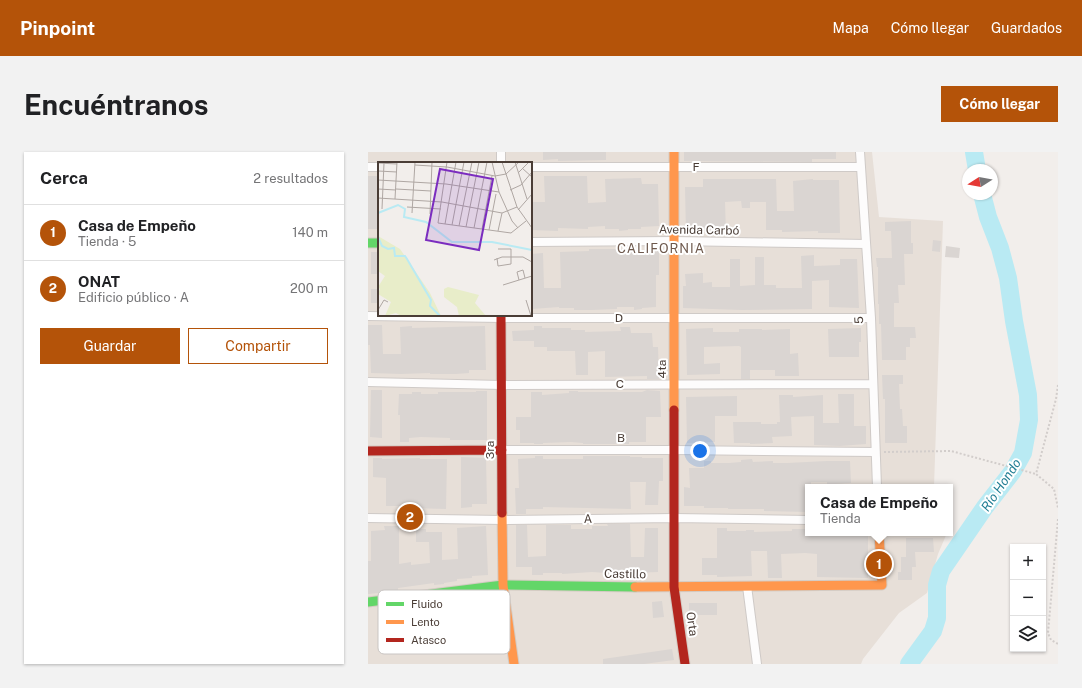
<!DOCTYPE html>
<html lang="es">
<meta charset="utf-8">
<style>
body{margin:0;font-family:"Public Sans",sans-serif;background:#f2f2f2;color:#202124}
.controls{position:absolute;right:12px;bottom:12px;display:grid;overflow:hidden;border-radius:0px;box-shadow:0 1px 3px #0004}
.controls button{width:36px;height:36px;display:grid;place-items:center;padding:0;border:0;border-bottom:1px solid #e0e0e0;background:#fff;color:#202124;font:20px sans-serif}
.compass{position:absolute;left:594px;top:12px;width:36px;height:36px;border-radius:50%;background:#fff;box-shadow:0 1px 3px #0004;rotate:259deg}
.you{position:absolute;left:332px;top:299px;width:14px;height:14px;margin:-10px;border:3px solid #fff;border-radius:50%;background:#1a73e8;box-shadow:0 0 0 6px #1a73e833}
.badge{display:grid;place-items:center;width:26px;height:26px;border-radius:50%;background:#b45309;color:#fff;font-size:13px;font-weight:700}
.pin{position:absolute;translate:-50% -50%;border:2px solid #fff;box-shadow:0 1px 4px #0006}
.popup{position:absolute;left:437px;top:332px;width:148px;height:52px;box-sizing:border-box;display:grid;place-content:center;border-radius:0px;background:#fff;filter:drop-shadow(0 1px 3px #0005);font-size:13px;white-space:nowrap;color:#757577}
.popup b{font-size:15px;color:#202124}
.popup::after{content:'';position:absolute;left:50%;top:100%;margin-left:-8px;border:8px solid transparent;border-top-color:#fff}
.list{margin:0;padding:0;list-style:none}
h2{display:flex;justify-content:space-between;align-items:center;height:52px;margin:0;padding:0 16px;font-size:17px}
h2 small{font-size:13px;font-weight:400;color:#757577}
.list li{display:grid;grid-template-columns:26px 1fr auto;gap:12px;align-items:center;box-sizing:border-box;height:56px;padding:0 16px;border-top:1px solid #e0e0e0}
.list b{display:block;font-size:15px;white-space:nowrap}
.list p{margin:0;font-size:13px;white-space:nowrap;color:#757577}
.list em{font-size:13px;font-style:normal;color:#757577}
.actions{display:flex;gap:8px;padding:12px 16px}
.actions a{flex:1;padding:9px 0;border:1px solid #b45309;border-radius:0px;text-align:center;font-size:14px;color:#b45309}
.actions .main{background:#b45309;color:#fff}
.icon{flex:none;width:22px;height:22px;fill:none;stroke:currentColor;stroke-width:2;stroke-linecap:round;stroke-linejoin:round}
.map{position:relative;flex:none;width:690px;height:512px;overflow:hidden;border-radius:0px}
header{display:flex;align-items:center;gap:24px;box-sizing:border-box;height:56px;padding:0 20px;background:#b45309;color:#fff}
header strong{font-size:19px}
nav{display:flex;gap:22px;margin-inline-start:auto;font-size:14px}
.intro{display:flex;align-items:center;justify-content:space-between;box-sizing:border-box;height:96px;padding:0 24px}
h1{margin:0;font-size:28px}
.button{padding:10px 18px;border-radius:0px;background:#b45309;color:#fff;font-size:14px;font-weight:700}
main{display:flex;gap:24px;padding:0 24px}
aside{flex:1;background:#fff;border-radius:0px;box-shadow:0 1px 3px #0004}
.map>svg:first-child{display:block}
</style>
<header>
<strong>Pinpoint</strong>
<nav><a>Mapa</a><a>Cómo llegar</a><a>Guardados</a></nav>
</header>
<div class="intro"><h1>Encuéntranos</h1><a class="button">Cómo llegar</a></div>
<main>
<aside>
<h2>Cerca<small>2 resultados</small></h2>
<ul class="list">
<li><span class="badge">1</span><div><b>Casa de Empeño</b><p>Tienda · 5</p></div><em>140 m</em></li>
<li><span class="badge">2</span><div><b>ONAT</b><p>Edificio público · A</p></div><em>200 m</em></li>
</ul>
<div class="actions"><a class="main">Guardar</a><a>Compartir</a></div>
</aside>
<div class="map">
<svg width="690" height="512" viewBox="0 0 690 512">
<rect width="100%" height="100%" fill="#f2eeeb"/>
<path fill="#e7dfd8" fill-rule="evenodd" d="M0,0H504L511,65L575,69L566,335H440V381H579L570,402L559,441L531,461L495,507L493,512H0ZM11,11H163V163H11Z"/>
<g fill="none" stroke-linecap="round" stroke-linejoin="round">
<path stroke="#b9eaf3" stroke-width="18" d="M606,0L609,18
M541,512L565,479L569,466V433L573,419L617,355L645,319L655,301L661,268L660,243L646,169L640,126L632,96L620,65L614,42"/>
</g>
<path fill="#dad5d2" d="M175,0H238V8L190,9V7L175,8Z
M316,0H468V7H444V10L316,9Z
M0,24H11V77H0Z
M176,24H219L220,51L238,50L237,27L273,26L274,32H290L291,74L273,75V77H260V78L251,79V77H237V74L220,75V77L190,76V79L163,78V50H177Z
M335,27H408L409,59H426L425,29L445,27V28H471L472,81H450V79L414,80V78H398V50H382V56H374L373,49L357,50L358,81H350L349,79H330V82H318L317,35H335Z
M543,69V91H545V102H536L537,133H530L531,151H526V175H547L548,186H542V195H538V208H514L513,172H511V152H510V115H509L508,106H524L523,79H517V70Z
M565,88L573,89L572,100L564,99Z
M578,94L592,96L591,106L577,105Z
M221,97H262V99L291,98V123H288V155L274,156V157L266,158V155H249V157L223,158H206V156H191V155L164,157L163,102L175,101L176,136H193L192,100L221,99Z
M3,100H11V122H3Z
M446,103V114L472,113V107H489L491,156L461,155V128L444,129V157L374,158L315,156V134H318L317,122L335,121V131L344,130V135H362V107H372V134L387,133V105H396V133H408V136H434L433,104Z
M3,137H11V151H3Z
M0,173H14L15,202H33L32,175L44,174V176L117,174L118,218H101V221L88,222H62V221L33,222L3,221L2,193H0Z
M166,174H174V176H203V178H217V180L253,179L252,175H262L263,181H284L285,195H290L291,227H279V224L237,225V199L220,200V223H208L207,199H179V195H166V189H145L144,179L166,178Z
M345,176V180H371V177H394V178L422,177V202L430,201L431,224H407V218H382V227H373V195L371,194L336,195V212L352,211V222L319,223L318,177Z
M493,176V190H491V205H461L460,177Z
M514,223H535V232H531L532,257H534L535,274H539V291H517V247H515Z
M3,238H14V286L2,285Z
M279,238L292,239L293,265H278V290H261V292H215V291L203,290L175,291V292H166V291H152V278H148V265H163V240H174V243L201,241V239H210V240H274Z
M108,239H119V288H82V286L53,285L41,286V290H32V263H30L31,242H44V240H53V242H70V240H108Z
M470,242H486V274H498V292L472,294L446,293V264L423,265L424,284L404,285L405,291L382,292V291H366L365,270H393V272H409V270H412L411,243H425V245L455,243V271H471Z
M369,244V264H347V290L319,291L318,245Z
M167,304H175V307H215V304H262V305H274V306H295V329H291L290,353H277L278,330H262L263,357L175,355V357H158V362H148L147,336H151L150,307L167,306Z
M93,305L118,306L119,352H104V355L93,356Z
M5,306H14V307L52,306V307H79L78,357L44,356V354H18V326L5,325Z
M384,307L385,310L405,309V311H419L459,309H482L483,331L468,332V334H459V330H443V335H440V360L396,359V357H360V356H336V354H316V335L322,336L321,316H336V309H343V311H361L373,310V308Z
M239,372H262L263,405H276L277,376H290V420L238,422V421L224,420L194,422V421H175V423H164V415H148V373H159L160,405L178,404V373H203V377H224V374H240Z
M16,374H31V412L43,410V413L62,411L61,390H48V377H58V380H74V408L90,407L89,376L118,374L120,423L104,424V426L89,427V429L76,431V432L66,433V431L30,436V439L0,442V409H3V379L17,378Z
M349,376H359V379H378V378H386V380L424,379V377H440V381H500V426L449,425V402L437,401L413,402L414,426H400L399,399H383L384,424L349,425V423H334V406H349Z
M538,386H565L566,400H547L548,415H544V428H530V420H533V405H538Z
M294,449L296,465L285,466L284,450Z
M321,451H349V463H321Z
M304,497L306,508L276,512H235V507Z"/>
<g fill="none" stroke-linecap="round" stroke-linejoin="round">
<g stroke="#cfcac7" stroke-width="10">
<path id="street" d="M133,0V11
M492,0L503,166L509,335
M0,15H11
M163,15H493
M163,90L306,89L498,92
M0,164L133,166H503
M0,230L134,233L505,232
M134,298H306L507,300
M0,366L135,368L306,366L440,368
M379,434L389,512"/>
</g>
<g stroke="#d4cbc3" stroke-width="11">
<path id="fast" d="M0,91H11
M0,450L135,433L267,435"/>
</g>
<g stroke="#d4cbc3" stroke-width="11">
<path id="slow" d="M306,0V258
M134,361L135,433L146,512
M267,435L514,433L511,381"/>
</g>
<g stroke="#d4cbc3" stroke-width="11">
<path id="jam" d="M133,163L134,361
M306,258V435L317,512
M0,299L134,298"/>
</g>
<path stroke="#d2cdcb" stroke-width="2" stroke-dasharray="2 2" stroke-linecap="butt" d="M690,233L688,247L668,322L686,337L690,356
M516,300L583,299L668,322
M690,367L680,481L683,488L690,492"/>
<use href="#street" stroke="#fdfcfc" stroke-width="8"/>
<use href="#fast" stroke="#63d668" stroke-width="9"/>
<use href="#slow" stroke="#ff974d" stroke-width="9"/>
<use href="#jam" stroke="#b3261e" stroke-width="9"/>
</g>
<g text-anchor="middle" dominant-baseline="central" stroke-width="4" stroke-linejoin="round" paint-order="stroke">
<g font-size="12" fill="#4a3d36" stroke="#fff">
<text x="328" y="15">F</text>
<text transform="translate(331 78) rotate(1)">Avenida Carbó</text>
<text x="251" y="166">D</text>
<text transform="translate(491 168) rotate(-93)">5</text>
<text transform="translate(294 217) rotate(-90)">4ta</text>
<text x="252" y="232">C</text>
<text x="253" y="286">B</text>
<text transform="translate(122 298) rotate(-90)">3ra</text>
<text transform="translate(220 367) rotate(-1)">A</text>
<text transform="translate(257 422) rotate(1)">Castillo</text>
<text transform="translate(324 472) rotate(82)">Orta</text>
</g>
<g font-size="13" letter-spacing="1" fill="#6d584c" stroke="#fff">
<text x="293" y="96">CALIFORNIA</text>
</g>
<g font-size="13" font-style="italic" fill="#217e94" stroke="#fff">
<text transform="translate(633 333) rotate(-56)">Río Hondo</text>
</g>
</g>
<g transform="translate(10 10)">
<rect width="154" height="154" fill="#f2eeeb"/>
<path d="M0,74L22,87L52,131L63,154H23L18,151L7,154L13,140L0,132L2,127L0,125L7,114L0,109ZM70,125L101,133L97,141L108,154H81L79,145L66,135V127Z" fill="#e8edc9"/>
<path fill="none" stroke="#b9eaf3" stroke-width="2" d="M0,51L20,43L27,47L26,55L48,60L74,80H114L154,88M0,75L4,84L10,87L16,86L17,94H27L29,97L53,138L52,144L62,154"/>
<path fill="none" stroke="#afa7a3" stroke-width="1" d="M69,0L60,61L133,71L148,59M114,0L121,30L134,59L140,66M124,0L139,45L154,66M137,0L149,37M0,1L19,2M37,3L69,5L117,14L128,12L141,0M144,6L154,15M0,9L19,10M140,11L151,0M0,18L68,22L121,30M0,27L18,28M18,27L53,29M132,28L143,23L154,10M0,36L64,40L124,51L139,45M17,37L19,0M29,45L63,47M4,47L6,1M140,48L154,32M34,51L37,0M52,52L54,0M67,62L78,0M74,63L86,0M81,64L94,0M88,65L101,0M96,66L109,0M104,67L114,14M111,68L118,32M120,69L124,51M119,96L120,104L133,102V87H120M116,98L124,95H145L154,100M141,118L139,110L145,108L147,116M125,123L154,114M148,138L153,154M0,148L6,138L10,140"/>
<path fill="#7b2cbf" fill-opacity="0.15" stroke="#7b2cbf" stroke-width="2" d="M62,7L115,17L101,88L48,78Z"/>
<rect width="154" height="154" fill="none" stroke="#4a3d36" stroke-width="2"/>
</g>
<rect x="10" y="438" width="132" height="64" rx="6" fill="#fff" stroke="#c9c5c3" stroke-width="1"/>
<rect x="18" y="450" width="18" height="4" fill="#63d668"/>
<rect x="18" y="468" width="18" height="4" fill="#ff974d"/>
<rect x="18" y="486" width="18" height="4" fill="#b3261e"/>
<g font-size="11" fill="#4a3d36">
<text x="43" y="456">Fluido</text>
<text x="43" y="474">Lento</text>
<text x="43" y="492">Atasco</text>
</g>
</svg>
<div class="controls">
<button>+</button>
<button>−</button>
<button><svg class="icon" aria-label="layers" viewBox="0 0 24 24"><path d="M12 4l9 5-9 5-9-5zM3 14l9 5 9-5"/></svg></button>
</div>
<svg class="compass" viewBox="-18 -18 36 36"><path d="M0-13l5 13h-10z" fill="#e53935"/><path d="M0 13l5-13h-10z" fill="#757577"/></svg>
<div class="you"></div>
<div class="pin badge" style="left:511px;top:412px">1</div>
<div class="popup"><b>Casa de Empeño</b>Tienda</div>
<div class="pin badge" style="left:42px;top:365px">2</div>
</div>
</main>
